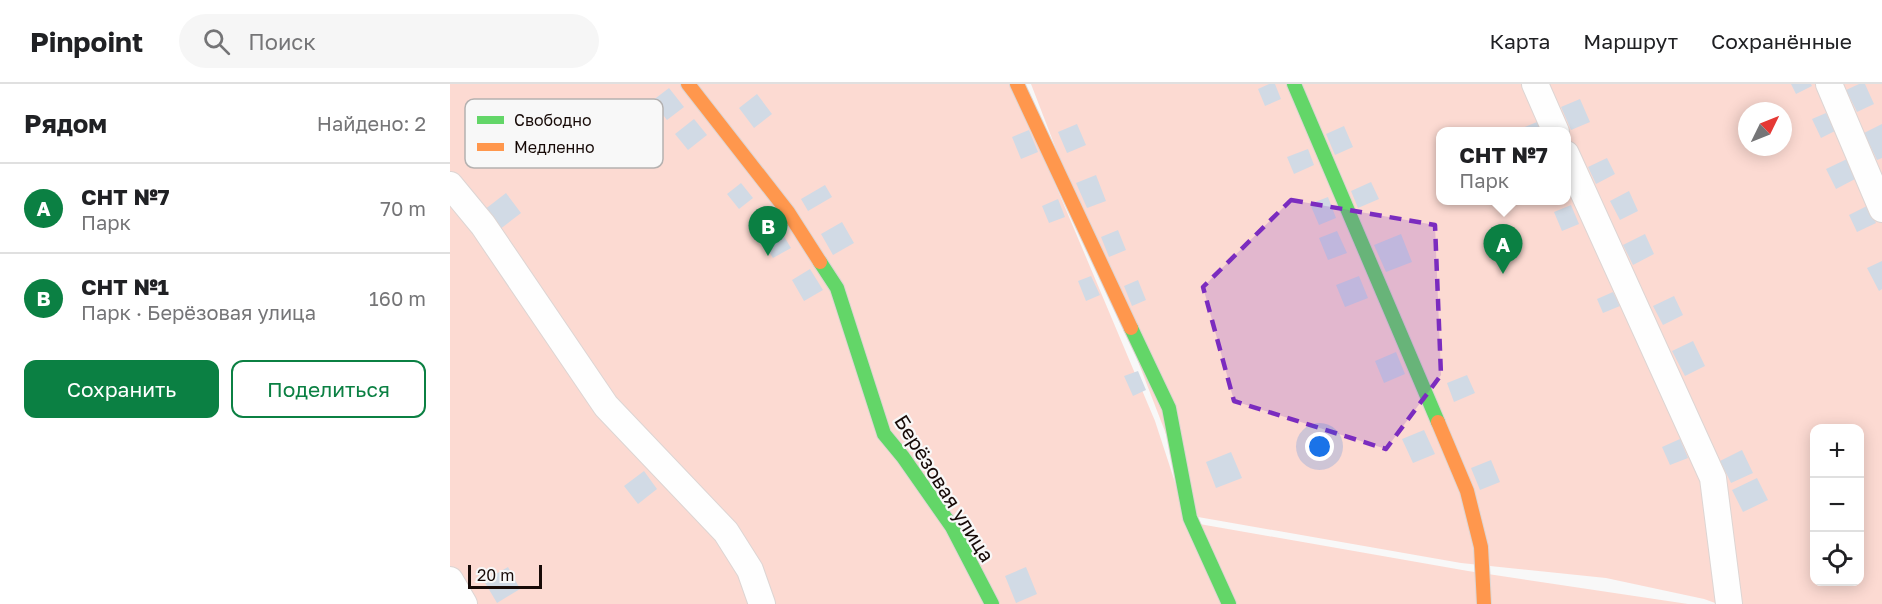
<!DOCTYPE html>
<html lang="ru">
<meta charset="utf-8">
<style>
body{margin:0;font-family:"Golos Text",sans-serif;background:#f6f6f6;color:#202124}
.controls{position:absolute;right:18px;bottom:18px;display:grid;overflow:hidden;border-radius:12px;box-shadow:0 3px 15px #0003}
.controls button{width:54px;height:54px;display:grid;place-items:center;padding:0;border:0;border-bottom:2px solid #e0e0e0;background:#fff;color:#202124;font:30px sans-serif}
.compass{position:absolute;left:1288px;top:18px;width:54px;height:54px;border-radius:50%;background:#fff;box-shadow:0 3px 15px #0003;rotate:47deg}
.scale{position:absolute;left:18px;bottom:15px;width:74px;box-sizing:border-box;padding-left:6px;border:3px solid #170a07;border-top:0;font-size:16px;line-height:21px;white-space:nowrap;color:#170a07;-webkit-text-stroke:4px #f8f8f8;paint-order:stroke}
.you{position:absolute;left:870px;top:363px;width:21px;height:21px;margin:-15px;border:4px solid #fff;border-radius:50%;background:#1a73e8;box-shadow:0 0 0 9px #1a73e833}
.badge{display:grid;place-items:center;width:39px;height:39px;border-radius:50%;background:#0b8043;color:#fff;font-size:20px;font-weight:700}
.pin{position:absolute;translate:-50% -50px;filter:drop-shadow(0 2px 3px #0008)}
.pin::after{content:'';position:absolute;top:32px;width:21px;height:18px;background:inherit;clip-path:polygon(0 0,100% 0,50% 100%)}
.popup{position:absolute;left:986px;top:43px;width:135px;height:78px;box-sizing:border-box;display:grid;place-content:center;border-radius:12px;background:#fff;filter:drop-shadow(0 2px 4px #0005);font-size:20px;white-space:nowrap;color:#757577}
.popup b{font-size:22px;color:#202124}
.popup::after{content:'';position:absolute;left:50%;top:100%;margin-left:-12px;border:12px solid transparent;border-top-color:#fff}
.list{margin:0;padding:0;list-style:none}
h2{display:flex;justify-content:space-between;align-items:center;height:78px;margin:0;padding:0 24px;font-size:26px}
h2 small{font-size:20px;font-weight:400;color:#757577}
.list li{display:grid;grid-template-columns:39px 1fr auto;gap:18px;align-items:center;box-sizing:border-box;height:90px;padding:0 24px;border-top:2px solid #e0e0e0}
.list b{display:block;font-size:22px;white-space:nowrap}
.list p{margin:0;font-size:20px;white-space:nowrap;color:#757577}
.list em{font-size:20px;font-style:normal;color:#757577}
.actions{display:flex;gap:12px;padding:18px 24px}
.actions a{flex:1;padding:14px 0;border:2px solid #0b8043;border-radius:12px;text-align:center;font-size:21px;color:#0b8043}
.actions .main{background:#0b8043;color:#fff}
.icon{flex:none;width:33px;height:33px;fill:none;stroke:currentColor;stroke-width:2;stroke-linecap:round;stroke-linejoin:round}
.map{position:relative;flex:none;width:1432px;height:520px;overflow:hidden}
header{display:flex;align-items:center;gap:36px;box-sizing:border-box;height:84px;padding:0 30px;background:#fff;border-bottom:2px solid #e0e0e0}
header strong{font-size:28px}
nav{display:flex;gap:33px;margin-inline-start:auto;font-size:21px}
.search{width:420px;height:54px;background:#f6f6f6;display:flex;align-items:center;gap:15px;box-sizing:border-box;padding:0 21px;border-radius:33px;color:#757577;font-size:22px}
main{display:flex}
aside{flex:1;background:#fff}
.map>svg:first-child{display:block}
</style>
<header>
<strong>Pinpoint</strong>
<div class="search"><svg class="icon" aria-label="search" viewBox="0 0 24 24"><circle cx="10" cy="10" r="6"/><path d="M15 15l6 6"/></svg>Поиск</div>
<nav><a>Карта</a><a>Маршрут</a><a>Сохранённые</a></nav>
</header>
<main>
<aside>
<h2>Рядом<small>Найдено: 2</small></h2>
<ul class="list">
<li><span class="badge">A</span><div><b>СНТ №7</b><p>Парк</p></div><em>70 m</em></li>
<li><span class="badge">B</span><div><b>СНТ №1</b><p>Парк · Берёзовая улица</p></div><em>160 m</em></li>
</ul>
<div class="actions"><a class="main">Сохранить</a><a>Поделиться</a></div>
</aside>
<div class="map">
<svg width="1432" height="520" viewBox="0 0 1432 520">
<rect width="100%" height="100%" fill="#f8f8f8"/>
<path fill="#fcdad2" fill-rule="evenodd" d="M0,0H562L566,7L705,337L738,438L1018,487L1238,520H0Z
M581,0H1432V520H1268L1254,515L1156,494L1011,479L748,433ZM1297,27H1333V63H1297ZM990,48H1116V116H990ZM1364,344H1410V498H1364Z"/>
<path fill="#d1dae5" d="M819,0H825L831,15L815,22L808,5Z
M1341,0H1361L1362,2L1346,10Z
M1409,0H1415L1424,20L1407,28L1396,6Z
M219,4L234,23L217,36L202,17Z
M307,10L322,30L304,44L289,24Z
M1130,15L1140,38L1121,46L1111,23Z
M1376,29L1385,47L1371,54L1362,35Z
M244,35L257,51L238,66L225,50Z
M1087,38L1091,48H1065V47Z
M627,40L636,61L617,69L608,48Z
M1432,40V74L1427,76L1414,49Z
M894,42L903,63L885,71L876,50Z
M579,46L588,68L571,75L562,53Z
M858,65L864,81L844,90L837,73Z
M1157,74L1165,90L1146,100L1138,83Z
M1397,75L1407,94L1386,105L1376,85Z
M646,91L656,117L637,124L626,99Z
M921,98L929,115L908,124L901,107Z
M291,99L303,114L289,125L277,110Z
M375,101L382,113L358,127L351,115Z
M1179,107L1188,127L1170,136L1160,117Z
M56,109L71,129L49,146L34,126Z
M878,113L886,134L869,141L860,120Z
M608,115L615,133L599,139L592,122Z
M1121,121L1129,140L1112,147L1104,128Z
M1417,122L1426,139L1407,148L1399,131Z
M392,138L404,159L383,171L371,150Z
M329,144L341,164L323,174L311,155Z
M668,146L676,166L659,173L651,153Z
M887,147L897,169L878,176L869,154Z
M951,150L962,178L936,188L924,161Z
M1195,150L1204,170L1183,181L1173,161Z
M1432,177V205L1429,207L1417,184Z
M360,185L373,206L354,217L342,196Z
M641,192L650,211L636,217L628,197Z
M909,192L918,214L895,223L886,201Z
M688,196L696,216L682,222L674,202Z
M1163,208L1170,222L1153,229L1147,215Z
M1224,212L1233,231L1213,241L1203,222Z
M1243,257L1255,282L1235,292L1222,267Z
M946,268L955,290L934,299L925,277Z
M688,287L696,306L683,312L674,292Z
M1017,291L1025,309L1004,318L997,299Z
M974,346L985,370L963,379L952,355Z
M1230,355L1238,374L1220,381L1212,363Z
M1292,366L1303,389L1281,399L1270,377Z
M781,368L792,394L766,404L756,378Z
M1041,376L1050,398L1030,406L1021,384Z
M194,387L207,405L188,420L174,402Z
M1307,394L1318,416L1293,428L1282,406Z
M58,483L70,505L47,519L34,497Z
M576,483L587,510L566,519L555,492Z"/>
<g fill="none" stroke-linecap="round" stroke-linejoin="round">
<g stroke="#ddd5d3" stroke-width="28">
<path id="street" d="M1085,0L1106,48
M1379,0L1432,125
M1116,70L1263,394L1279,520
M0,101L33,141L156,322L276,448L300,486L312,520
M0,496L14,520"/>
</g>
<g stroke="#ddd5d3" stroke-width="16">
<path id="fast" d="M844,0L988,338
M370,178L387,204L434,350L453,373L502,443L542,520
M681,244L719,324L740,434L779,520"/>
</g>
<g stroke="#ddd5d3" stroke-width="16">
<path id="slow" d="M238,0L338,128L370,178
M567,0L681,244
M988,338L1017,407L1031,463L1034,520"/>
</g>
<use href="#street" stroke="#fefefe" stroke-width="26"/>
<use href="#fast" stroke="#63d668" stroke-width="14"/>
<use href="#slow" stroke="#ff974d" stroke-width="14"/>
</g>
<path fill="#7b2cbf" fill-opacity="0.2" stroke="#7b2cbf" stroke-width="4.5" stroke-dasharray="12 8" stroke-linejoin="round" d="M841,116L985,141L991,291L936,365L784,317L753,203Z"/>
<g text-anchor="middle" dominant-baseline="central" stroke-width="4.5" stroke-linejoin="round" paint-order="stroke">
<g font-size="20" fill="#170a07" stroke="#f8f8f8">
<text transform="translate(495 404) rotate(58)">Берёзовая улица</text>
</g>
</g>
<rect x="15" y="15" width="198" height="69" rx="9" fill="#f8f8f8" stroke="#b4b1b0" stroke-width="1.5"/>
<rect x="27" y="32" width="27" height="8" fill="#63d668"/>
<rect x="27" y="59" width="27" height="8" fill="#ff974d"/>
<g font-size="16" fill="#170a07">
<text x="64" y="42">Свободно</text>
<text x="64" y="69">Медленно</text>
</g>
</svg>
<div class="controls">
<button>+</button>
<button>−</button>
<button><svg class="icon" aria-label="locate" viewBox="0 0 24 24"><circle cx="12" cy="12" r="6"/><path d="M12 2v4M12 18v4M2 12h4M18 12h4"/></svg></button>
</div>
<svg class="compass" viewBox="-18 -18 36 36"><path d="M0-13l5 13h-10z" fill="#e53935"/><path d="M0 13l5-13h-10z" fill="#757577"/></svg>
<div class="scale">20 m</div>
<div class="you"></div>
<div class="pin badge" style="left:1053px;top:190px">A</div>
<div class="popup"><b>СНТ №7</b>Парк</div>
<div class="pin badge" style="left:318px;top:172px">B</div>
</div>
</main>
